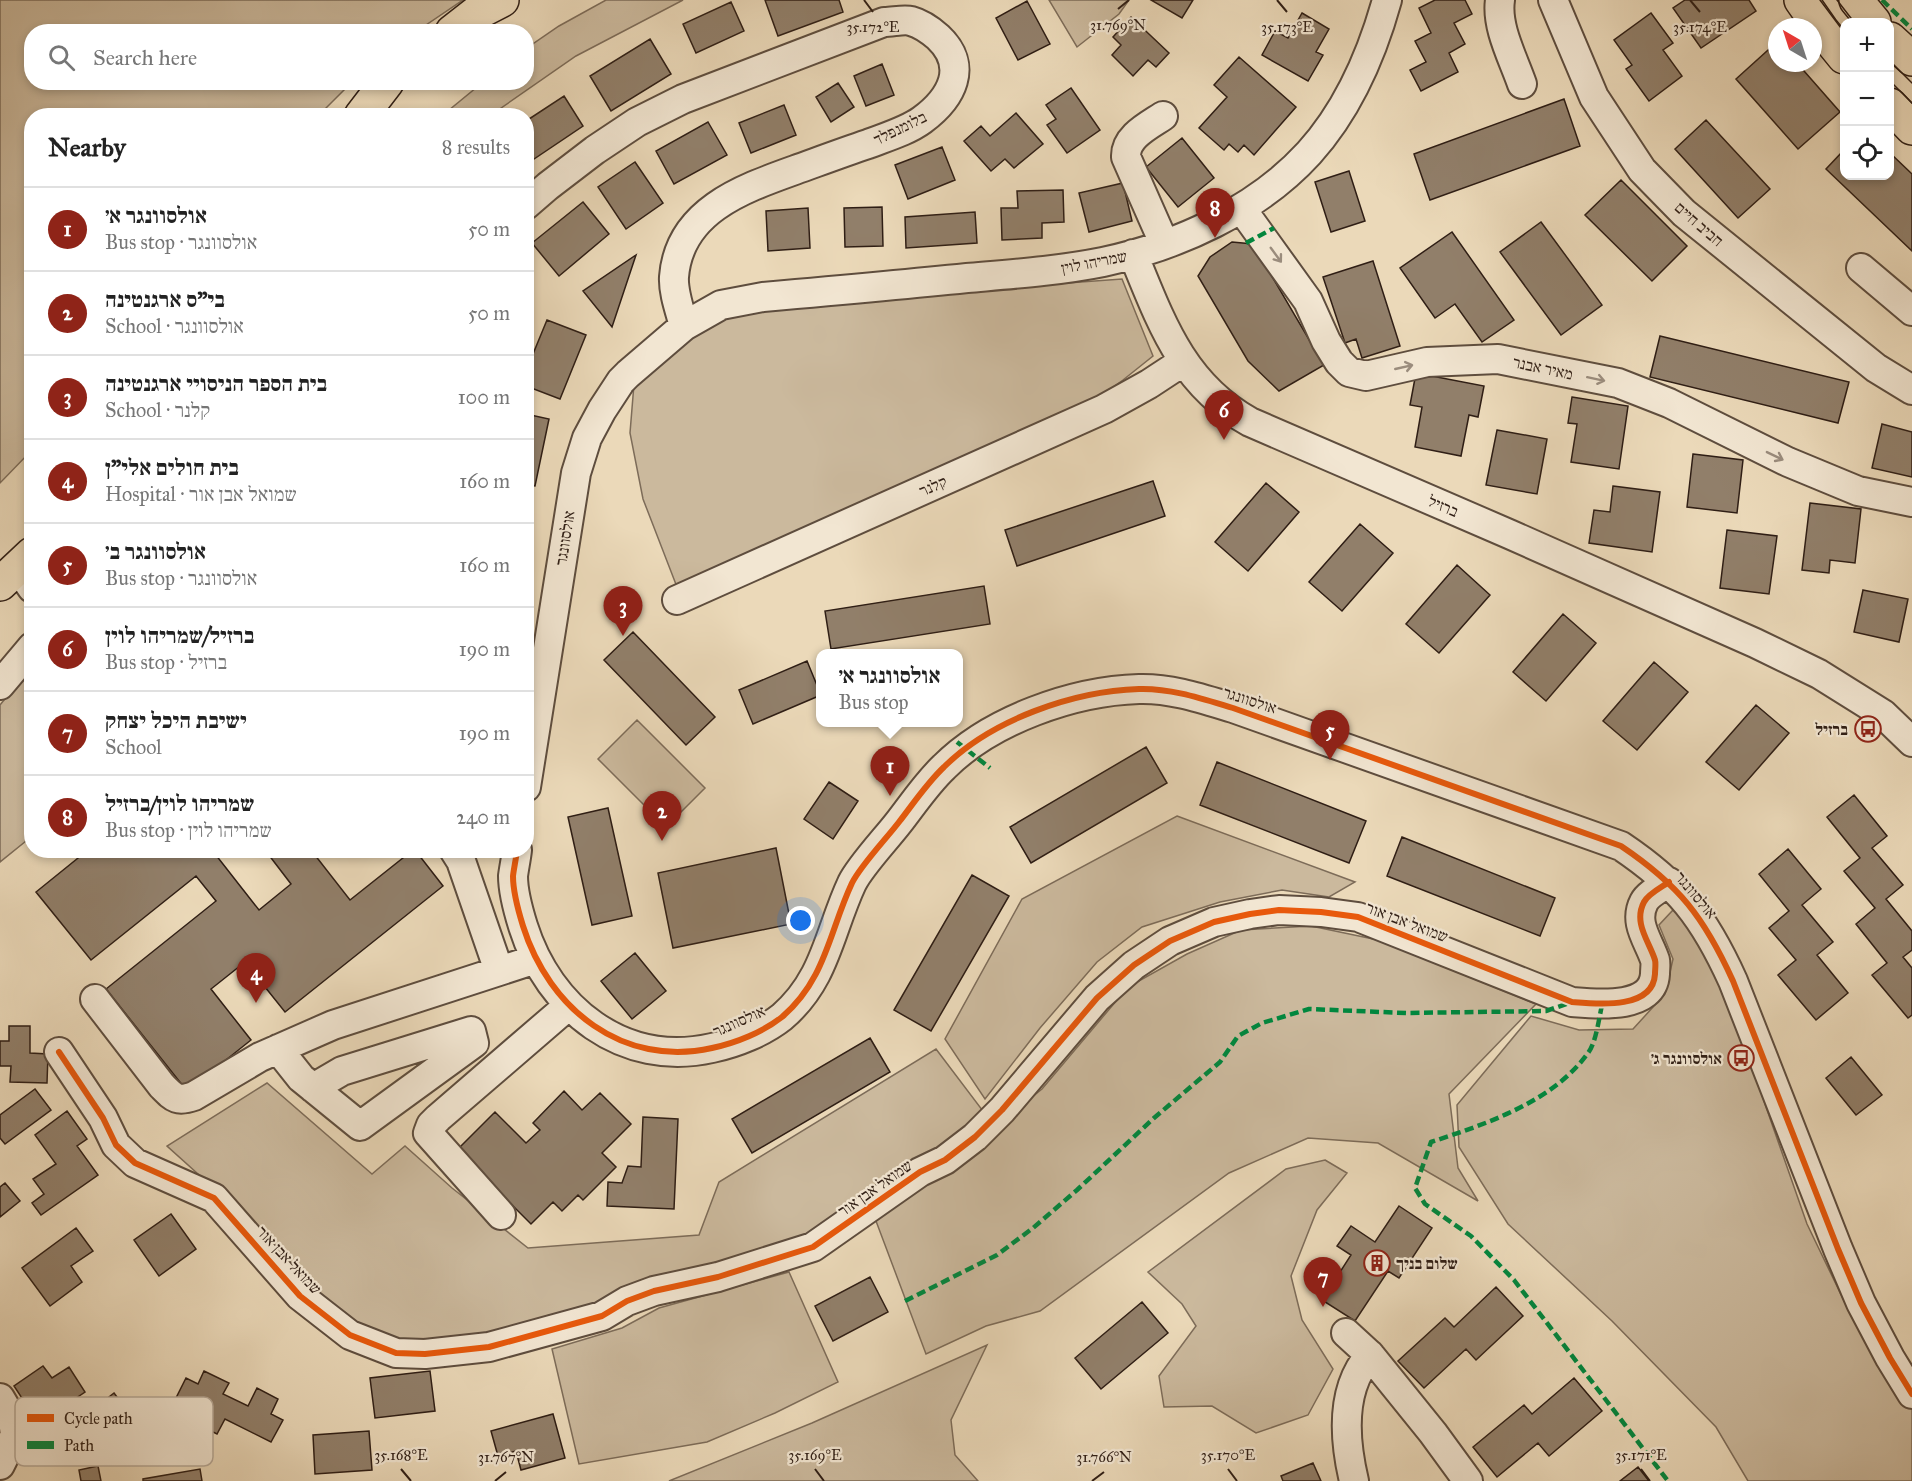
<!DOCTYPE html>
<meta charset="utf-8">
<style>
body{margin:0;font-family:"IM FELL Great Primer","Frank Ruhl Libre",serif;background:#f6f6f6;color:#222}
.controls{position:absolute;right:18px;top:18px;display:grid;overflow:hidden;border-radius:12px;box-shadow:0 3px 9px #0003}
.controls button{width:54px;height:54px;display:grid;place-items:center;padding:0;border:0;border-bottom:2px solid #e0e0e0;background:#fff;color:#222;font:30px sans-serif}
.compass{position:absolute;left:1768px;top:18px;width:54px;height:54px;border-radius:50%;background:#fff;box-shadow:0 3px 9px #0003;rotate:321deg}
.you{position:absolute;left:801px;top:921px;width:21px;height:21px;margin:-15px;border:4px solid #fff;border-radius:50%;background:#1a73e8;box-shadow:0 0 0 9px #1a73e833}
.badge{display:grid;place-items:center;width:39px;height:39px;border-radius:50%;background:#8f2418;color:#fff;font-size:20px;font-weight:700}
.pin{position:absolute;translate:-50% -50px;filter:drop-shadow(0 2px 3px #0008)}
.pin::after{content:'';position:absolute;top:32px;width:21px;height:18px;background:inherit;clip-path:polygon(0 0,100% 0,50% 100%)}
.popup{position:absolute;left:816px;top:649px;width:147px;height:78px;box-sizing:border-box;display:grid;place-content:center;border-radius:12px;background:#fff;filter:drop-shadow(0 2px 4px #0005);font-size:20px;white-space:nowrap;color:#767676}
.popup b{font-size:22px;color:#222}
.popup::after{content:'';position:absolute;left:50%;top:100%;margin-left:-12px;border:12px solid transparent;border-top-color:#fff}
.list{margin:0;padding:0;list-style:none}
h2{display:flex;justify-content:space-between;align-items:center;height:78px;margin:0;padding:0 24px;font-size:26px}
h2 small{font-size:20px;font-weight:400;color:#767676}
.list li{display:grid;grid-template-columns:39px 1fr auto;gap:18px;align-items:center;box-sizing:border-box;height:84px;padding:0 24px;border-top:2px solid #e0e0e0}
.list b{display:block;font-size:22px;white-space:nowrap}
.list p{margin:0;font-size:20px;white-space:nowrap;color:#767676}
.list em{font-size:20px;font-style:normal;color:#767676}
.icon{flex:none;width:33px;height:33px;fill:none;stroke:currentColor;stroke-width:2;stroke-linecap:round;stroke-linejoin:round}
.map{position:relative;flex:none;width:1912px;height:1481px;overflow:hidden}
.search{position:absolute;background:#fff;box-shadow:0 3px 9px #0003;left:24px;top:24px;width:510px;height:66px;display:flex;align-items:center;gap:15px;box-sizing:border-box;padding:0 21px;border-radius:24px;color:#767676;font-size:22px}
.panel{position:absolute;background:#fff;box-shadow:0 3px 9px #0003;left:24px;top:108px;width:510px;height:750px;border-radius:24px}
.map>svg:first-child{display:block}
</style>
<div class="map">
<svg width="1912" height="1481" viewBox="0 0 1912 1481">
<rect width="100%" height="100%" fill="#ebd9b9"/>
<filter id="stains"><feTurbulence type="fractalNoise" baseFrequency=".00333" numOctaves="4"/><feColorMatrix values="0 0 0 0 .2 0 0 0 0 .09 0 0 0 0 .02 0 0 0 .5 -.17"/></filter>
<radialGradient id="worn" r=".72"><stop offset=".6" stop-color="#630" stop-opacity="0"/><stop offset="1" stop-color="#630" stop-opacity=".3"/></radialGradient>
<path fill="#cbb99d" stroke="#7d6c59" stroke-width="1.5" d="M0,0H463L417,31L32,32V82L351,83L319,115L32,116L31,451L0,483Z
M606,0H683L576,56L491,115H443L482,83L526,82L527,48L559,26Z
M1049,0H1129L1119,14L1077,47Z
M1122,279L1153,356L1123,380L1089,404L677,587L643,499L630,433L634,384L689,340L726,319L797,303Z
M31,667V837L0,862V705Z
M637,720L705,788L666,827L598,759Z
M1177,816L1355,882L1329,897L1282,890L1220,902L1142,927L1097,962L1040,1028L985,1099L945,1039L1022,899Z
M1674,909L1700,942L1723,984L1807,1224L1847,1307L1885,1375L1912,1409V1481H1748L1716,1427L1612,1321L1508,1224L1459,1147L1457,1105L1531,1016L1579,1030L1633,1029L1665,994L1673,959L1659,925Z
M1311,926L1378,940L1536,1004L1449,1094L1458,1168L1478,1201L1378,1143L1308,1138L1229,1173L1040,1311L986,1326L926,1354L876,1221L1042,1089L1128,987L1187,954L1241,930Z
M936,1049L986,1115L831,1231L538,1328L418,1346L341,1319L218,1192L167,1146L267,1083L372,1174L405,1146L452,1188L528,1248L699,1235L719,1182Z
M1325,1160L1347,1173L1317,1210L1291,1276L1302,1320L1333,1369L1308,1415L1256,1433L1212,1406L1164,1407L1159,1376L1196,1326L1182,1304L1148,1272L1286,1169Z
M789,1272L838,1382L775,1413L707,1442L579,1464L552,1349L622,1328L659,1308Z
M987,1345L951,1420L955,1455L978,1481H669L812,1423Z"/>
<path fill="#917f6a" stroke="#2f1e15" stroke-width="1.5" d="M765,0H839L843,12L778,36Z
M1151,0H1193L1182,18Z
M1435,0H1465L1472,14L1454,23L1465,44L1449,53L1458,72L1421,91L1410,70L1426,62L1415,41L1431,33L1419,8Z
M1685,0H1749L1756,11L1701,48L1673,8Z
M1027,1L1050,44L1018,60L996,18Z
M731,2L744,31L696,53L683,24Z
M1302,13L1329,29L1316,52L1323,55L1308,81L1262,55L1275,31L1288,38Z
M1651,13L1673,43L1663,50L1682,76L1649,101L1626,69L1632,65L1614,40Z
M1131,17L1169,53L1156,67L1148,60L1133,76L1112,55L1121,45L1113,37Z
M650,39L671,74L611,111L590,76Z
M1777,42V63H1797L1840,112L1798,149L1736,79Z
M1239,57L1296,107L1254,155L1244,145L1238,152L1229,144L1224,150L1199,128L1227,97L1214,85Z
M882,64L894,95L866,106L854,76Z
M838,83L854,107L831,122L816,97Z
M1071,88L1100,130L1067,153L1047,125L1056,119L1046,105Z
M564,96L583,126L534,159L526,148V121Z
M1564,99L1580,146L1430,200L1414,154Z
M784,105L796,135L751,153L739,123Z
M1016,113L1043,144L1014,168L1005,159L991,171L964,141L981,126L990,136Z
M1706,120L1770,189L1738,218L1675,149Z
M708,122L727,155L674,184L656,151Z
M1182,138L1214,178L1178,207L1146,167Z
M942,147L955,180L908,199L895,165Z
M1844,150V176H1890V153L1912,174V251L1826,169Z
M635,162L663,203L626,229L598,187Z
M1349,171L1365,221L1331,232L1315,182Z
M1621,180L1687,246L1652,281L1585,215Z
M1123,183L1132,221L1089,232L1079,193Z
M1063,190L1064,222L1042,223V238L1002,240L1001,208H1018L1017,191Z
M583,202L609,234L559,276L532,243Z
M882,207L883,246L845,247L844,208Z
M808,208L810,248L768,251L766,211Z
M975,212L977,243L906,248L905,217Z
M1541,222L1602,305L1561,335L1500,252Z
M1452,232L1514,320L1482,342L1455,304L1435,318L1400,268Z
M1232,242L1253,244L1324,365L1279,391L1248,361L1198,276L1210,257Z
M636,255L612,327L583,291Z
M1373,261L1400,346L1362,358L1356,339L1345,343L1323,277Z
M547,320L586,335L560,399L526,386V371Z
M1660,336L1849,382L1838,423L1650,377Z
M1416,373L1484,386L1478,417L1469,415L1461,456L1415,447L1422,407L1410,405Z
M1572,397L1628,406L1619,469L1571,462L1577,424L1568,423Z
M526,414L549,419L535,486L526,485Z
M1882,424L1912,432V477L1872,468Z
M1497,430L1547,439L1537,494L1486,485Z
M1693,454L1743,460L1737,513L1687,507Z
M1153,481L1165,516L1017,566L1005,530Z
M1266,483L1299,512L1248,571L1215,542Z
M1613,486L1660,492L1652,552L1589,543L1594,510L1610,512Z
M1810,503L1861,509L1855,563L1830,560L1829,573L1802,570Z
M1360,524L1393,553L1342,611L1309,582Z
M1727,530L1777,536L1769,594L1720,588Z
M1457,565L1490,595L1439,653L1406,624Z
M984,586L990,624L831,649L825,611Z
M1863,590L1908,599L1899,642L1854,632Z
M1563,614L1596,643L1546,701L1513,672Z
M633,632L715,717L686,745L604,660Z
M807,661L821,695L753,724L739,690Z
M1654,662L1688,692L1637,750L1603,721Z
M1756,705L1789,733L1739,790L1706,762Z
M1146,747L1167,783L1031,863L1010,827Z
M1217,762L1366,821L1349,863L1200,805Z
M829,782L858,801L833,839L804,819Z
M1854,795L1887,836L1872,848L1903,885L1886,899L1912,931V950L1903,957L1912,968V1015L1908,1018L1872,975L1887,963L1856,924L1875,908L1844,871L1860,858L1827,817Z
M608,808L632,916L592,925L568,817Z
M1402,837L1555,898L1540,936L1387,876Z
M776,848L791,924L673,948L658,873Z
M1788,849L1821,889L1802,905L1833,942L1817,955L1848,993L1816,1020L1778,975L1796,960L1769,928L1789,911L1759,874Z
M88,850H212L259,910L291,884L265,850H311L350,900L413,850H415L443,886L285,1012L245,962L211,989L251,1040L187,1091L106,989L216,901L196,876L91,960L36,892Z
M972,875L1009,896L931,1031L894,1010Z
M635,953L666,991L632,1019L601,981Z
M9,1026H30V1053L48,1054L47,1083L10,1082L11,1066H0V1041H9Z
M870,1038L890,1072L752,1153L732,1119Z
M1851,1057L1882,1095L1856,1115L1826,1078Z
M35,1089L51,1110L5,1144L0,1138V1115Z
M564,1091L582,1110L600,1093L631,1124L602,1153L616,1167L583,1200L578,1195L562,1211L553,1202L531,1224L457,1150L495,1112L526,1143L540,1130L533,1123Z
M67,1111L87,1139L77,1146L98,1175L41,1215L32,1203L44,1194L33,1179L56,1164L35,1135Z
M643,1117L678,1119L674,1209L607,1206L608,1182L622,1183L628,1166L641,1167Z
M5,1183L20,1201L0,1217V1187Z
M1399,1206L1432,1228L1399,1278L1388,1271L1355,1321L1322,1300L1351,1255L1337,1246L1351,1226L1375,1242Z
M171,1214L196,1249L159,1276L134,1240Z
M76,1228L93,1251L71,1266L82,1282L50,1306L22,1268Z
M870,1277L888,1312L833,1341L815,1306Z
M1496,1287L1523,1316L1476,1360L1466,1349L1424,1388L1398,1361L1445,1318L1454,1327Z
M1142,1302L1168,1333L1101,1389L1075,1358Z
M43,1366L52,1378L69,1367L85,1392L60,1409L52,1398L31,1412L14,1386Z
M204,1371L229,1383L223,1394L248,1406L257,1388L278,1399L271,1414L283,1420L271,1442L225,1419L217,1434L191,1421L197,1408L176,1398L186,1378L198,1384Z
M430,1371L435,1411L375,1418L370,1378Z
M1574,1378L1602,1411L1549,1456L1538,1443L1497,1477L1473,1447L1524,1405L1532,1414Z
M114,1393L131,1416L74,1459L46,1421L58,1412L63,1418L90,1399L96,1407Z
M553,1414L565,1458L521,1470L516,1451L498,1456L491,1431Z
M369,1431L372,1470L315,1474L313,1435Z
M1313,1463L1321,1481H1283L1281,1476Z
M98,1466L101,1481H81L79,1470Z
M1638,1467L1649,1481H1620Z
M200,1469L202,1481H143V1479Z"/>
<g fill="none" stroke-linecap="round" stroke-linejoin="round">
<g stroke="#5e4d3e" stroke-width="32">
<path id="minor" d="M1500,0C1496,27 1513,58 1522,84
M1553,0L1594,97L1642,170L1684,213L1876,368L1912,390
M1163,116C1148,126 1125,137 1126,157L1164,243
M526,205L548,186L595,150L637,122L683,99L884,22C893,22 904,19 911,21C922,24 930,30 938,37C969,66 952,98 922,120C907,131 886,137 868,144C844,152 820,161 795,170C742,189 679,211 674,277C673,292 680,311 684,326
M1241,208L1308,301L1326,341L1339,362L1349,372L1366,376L1427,362L1498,359L1618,383L1669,403L1788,462L1858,491L1912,502
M1133,254C1161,322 1182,384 1250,422L1509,534L1755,643L1819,674L1883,714L1912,742
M1861,268L1912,311
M18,568L32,588
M677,600L1104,409L1149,384L1184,361
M0,685L32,647
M526,787L576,473L587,438L602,410L621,381L628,374L684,326L721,305L763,297C831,291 899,285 967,278C1013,274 1058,271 1103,262C1178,246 1257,210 1309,153C1347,111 1372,54 1387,0
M454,850L461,861L499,971
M517,850C516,859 514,868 513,876C513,893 518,910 523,926C549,1009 623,1068 712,1048C736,1043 763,1032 782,1017C826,979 829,932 852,883C861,865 886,839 899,822C913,804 927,783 944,767C991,720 1073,691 1139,689C1171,688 1203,699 1233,708L1621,846C1679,885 1704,917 1733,981L1838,1249L1861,1303L1890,1358L1912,1394
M95,999L162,1086C174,1098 177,1102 194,1096L260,1057L333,1025L536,959
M278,1049L301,1078L360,1126L474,1043L471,1031L342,1071L313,1088
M59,1052L103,1118L116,1145L135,1163L214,1198L300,1296L350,1335L396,1353L425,1354L489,1347L602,1316L627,1301L654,1291L718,1277L813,1247L920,1172L945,1160L975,1137L1002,1110L1097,998L1134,965L1170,941L1214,922L1250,914L1279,910L1321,912L1358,917L1572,1002C1597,1004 1653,1010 1655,974C1655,969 1656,964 1655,960C1649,941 1633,923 1644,902C1648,894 1662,887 1669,882
M501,1215L428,1133L431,1125L438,1118L568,1006
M1346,1333L1370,1355C1340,1389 1344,1439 1354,1481
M1370,1355L1433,1433L1468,1481
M0,1398L13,1420L15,1435L0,1465"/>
</g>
<g stroke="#2f1e15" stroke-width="36">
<path id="major" d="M1801,0L1822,30L1844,57
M1856,0L1874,22
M452,32L475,14L502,0
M1890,39L1912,59
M1890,105L1912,128
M361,116L387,82
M0,584L32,554"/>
</g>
<use href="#minor" stroke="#f2e6d2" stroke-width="28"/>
<use href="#major" stroke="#ebd9b9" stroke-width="33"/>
<path stroke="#2f1e15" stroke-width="1.5" d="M1820,0L1844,32
M1837,0L1854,22
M1890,61L1912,83
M1890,81L1912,103"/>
<path stroke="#00873e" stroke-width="4.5" stroke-dasharray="9 4.5" stroke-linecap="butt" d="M1882,0L1912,29
M1246,243L1274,228
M957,742L990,768
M1602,1005C1599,1018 1596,1043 1588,1053C1553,1102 1486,1124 1431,1142L1415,1188L1425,1204L1471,1236L1514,1280L1668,1481
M905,1301L997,1255L1033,1228L1077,1190L1154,1118L1220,1062L1238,1036L1262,1023L1309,1009L1406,1013L1546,1011L1572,1002"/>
<g stroke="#f2e6d2" stroke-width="10">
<path id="cycleway" d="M517,850C516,859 514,868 513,876C513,893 518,910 523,926C549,1009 623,1068 712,1048C736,1043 763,1032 782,1017C826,979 829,932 852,883C861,865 886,839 899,822C913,804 927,783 944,767C991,720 1073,691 1139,689C1171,688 1203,699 1233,708L1621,846C1679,885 1704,917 1733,981L1838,1249L1861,1303L1890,1358L1912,1394
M59,1052L103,1118L116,1145L135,1163L214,1198L300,1296L350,1335L396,1353L425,1354L489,1347L602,1316L627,1301L654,1291L718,1277L813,1247L920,1172L945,1160L975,1137L1002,1110L1097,998L1134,965L1170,941L1214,922L1250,914L1279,910L1321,912L1358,917L1572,1002C1597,1004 1653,1010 1655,974C1655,969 1656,964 1655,960C1649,941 1633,923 1644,902C1648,894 1662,887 1669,882"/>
</g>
<use href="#cycleway" stroke="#e8590c" stroke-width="6"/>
</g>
<defs><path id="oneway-shaft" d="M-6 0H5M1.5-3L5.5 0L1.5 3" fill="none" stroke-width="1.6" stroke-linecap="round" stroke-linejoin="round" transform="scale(1.5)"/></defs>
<g stroke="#9a8c7d">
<use href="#oneway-shaft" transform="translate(1276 255) rotate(54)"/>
<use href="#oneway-shaft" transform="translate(1404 367) rotate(-13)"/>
<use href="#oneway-shaft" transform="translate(1596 379) rotate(12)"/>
<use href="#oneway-shaft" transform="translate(1775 456) rotate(26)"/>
</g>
<path fill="none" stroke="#2f1e15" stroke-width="2" d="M864,0L873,12M1277,0L1287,12M1690,0L1700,12M1118,9L1129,0M401,1469L411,1481M815,1469L824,1481M1228,1469L1237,1481M1641,1469L1650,1481M495,1481L506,1472M1092,1481L1104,1472"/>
<defs>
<g id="bus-ring" transform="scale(1.35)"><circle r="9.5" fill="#f2e6d2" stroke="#8f2418" stroke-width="1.5"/><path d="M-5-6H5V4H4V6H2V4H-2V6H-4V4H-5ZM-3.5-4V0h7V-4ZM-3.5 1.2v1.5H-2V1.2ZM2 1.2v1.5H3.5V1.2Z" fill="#8f2418"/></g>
<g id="building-ring" transform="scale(1.35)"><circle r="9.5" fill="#f2e6d2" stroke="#8f2418" stroke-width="1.5"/><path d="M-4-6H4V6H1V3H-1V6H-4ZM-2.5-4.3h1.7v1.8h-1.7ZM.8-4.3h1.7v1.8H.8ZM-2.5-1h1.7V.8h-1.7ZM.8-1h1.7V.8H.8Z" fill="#8f2418"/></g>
</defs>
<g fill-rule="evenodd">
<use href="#bus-ring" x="1868" y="729"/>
<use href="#bus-ring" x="1741" y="1058"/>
<use href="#building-ring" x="1377" y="1263"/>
</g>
<g text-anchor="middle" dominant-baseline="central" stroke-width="4.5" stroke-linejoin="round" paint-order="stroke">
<g font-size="16" fill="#2f1e15" stroke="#f2e6d2">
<text transform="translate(900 128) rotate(-26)">בלומנפלד</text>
<text transform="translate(1699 224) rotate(41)">חביב חיים</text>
<text transform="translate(1094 262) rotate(-11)">שמריהו לוין</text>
<text transform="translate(1543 368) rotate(12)">מאיר אבנר</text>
<text transform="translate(933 486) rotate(-24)">קלנר</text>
<text transform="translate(1443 506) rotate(23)">ברזיל</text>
<text transform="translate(565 538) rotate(-81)">אולסוונגר</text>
<text transform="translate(1250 700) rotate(18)">אולסוונגר</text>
<text transform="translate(1696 895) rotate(50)">אולסוונגר</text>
<text transform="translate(1407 922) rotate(21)">שמואל אבן אור</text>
<text transform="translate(739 1021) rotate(-24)">אולסוונגר</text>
<text transform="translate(875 1188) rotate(-35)">שמואל אבן אור</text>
<text transform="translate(289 1260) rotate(47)">שמואל אבן אור</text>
</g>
<g font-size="16" font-weight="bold" fill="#2f1e15" stroke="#f2e6d2" text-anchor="end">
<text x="1848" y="729">ברזיל</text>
<text x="1722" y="1058">אולסוונגר ג׳</text>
<text x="1396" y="1263" text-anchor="start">שלום בניך</text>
</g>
</g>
<rect x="15" y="1397" width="198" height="69" rx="9" fill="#f2e6d2" stroke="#b8aa99" stroke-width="1.5"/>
<rect x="27" y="1414" width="27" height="8" fill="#e8590c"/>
<rect x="27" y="1441" width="27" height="8" fill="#00873e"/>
<g font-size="16" fill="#2f1e15">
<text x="64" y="1424">Cycle path</text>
<text x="64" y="1451">Path</text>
</g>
<g font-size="15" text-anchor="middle" fill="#2f1e15" stroke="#f2e6d2" stroke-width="4.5" stroke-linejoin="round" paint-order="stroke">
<text x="1118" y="30">31.769°N</text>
<text x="1700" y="32">35.174°E</text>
<text x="873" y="32">35.172°E</text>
<text x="1287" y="32">35.173°E</text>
<text x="401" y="1460">35.168°E</text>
<text x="815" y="1460">35.169°E</text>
<text x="1228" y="1460">35.170°E</text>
<text x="1641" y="1460">35.171°E</text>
<text x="506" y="1462">31.767°N</text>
<text x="1104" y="1462">31.766°N</text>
</g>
<rect width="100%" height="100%" filter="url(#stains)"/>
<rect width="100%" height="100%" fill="url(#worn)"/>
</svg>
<div class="controls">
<button>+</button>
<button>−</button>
<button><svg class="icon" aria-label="locate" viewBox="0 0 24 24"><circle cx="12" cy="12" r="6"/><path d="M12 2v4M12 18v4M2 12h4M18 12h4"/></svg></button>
</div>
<svg class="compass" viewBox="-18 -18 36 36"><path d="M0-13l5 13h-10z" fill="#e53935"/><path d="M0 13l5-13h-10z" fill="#767676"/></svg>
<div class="you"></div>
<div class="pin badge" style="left:890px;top:796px">1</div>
<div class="popup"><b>אולסוונגר א׳</b>Bus stop</div>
<div class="pin badge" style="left:662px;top:841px">2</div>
<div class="pin badge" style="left:623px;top:636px">3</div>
<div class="pin badge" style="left:256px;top:1003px">4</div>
<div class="pin badge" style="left:1330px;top:760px">5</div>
<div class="pin badge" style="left:1224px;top:440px">6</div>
<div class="pin badge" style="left:1323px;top:1307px">7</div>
<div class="pin badge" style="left:1215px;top:238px">8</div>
<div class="search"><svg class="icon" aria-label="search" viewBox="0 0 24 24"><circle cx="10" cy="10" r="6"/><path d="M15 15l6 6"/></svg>Search here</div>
<section class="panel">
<h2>Nearby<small>8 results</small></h2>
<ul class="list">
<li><span class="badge">1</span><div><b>אולסוונגר א׳</b><p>Bus stop · אולסוונגר</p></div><em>50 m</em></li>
<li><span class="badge">2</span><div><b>בי&quot;ס ארגנטינה</b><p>School · אולסוונגר</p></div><em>50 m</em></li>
<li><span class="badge">3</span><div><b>בית הספר הניסויי ארגנטינה</b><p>School · קלנר</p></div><em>100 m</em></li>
<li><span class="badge">4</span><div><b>בית חולים אלי&quot;ן</b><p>Hospital · שמואל אבן אור</p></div><em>160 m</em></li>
<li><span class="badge">5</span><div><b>אולסוונגר ב׳</b><p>Bus stop · אולסוונגר</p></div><em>160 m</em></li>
<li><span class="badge">6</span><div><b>ברזיל/שמריהו לוין</b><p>Bus stop · ברזיל</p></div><em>190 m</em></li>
<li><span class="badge">7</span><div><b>ישיבת היכל יצחק</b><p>School</p></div><em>190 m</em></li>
<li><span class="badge">8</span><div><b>שמריהו לוין/ברזיל</b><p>Bus stop · שמריהו לוין</p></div><em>240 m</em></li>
</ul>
</section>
</div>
